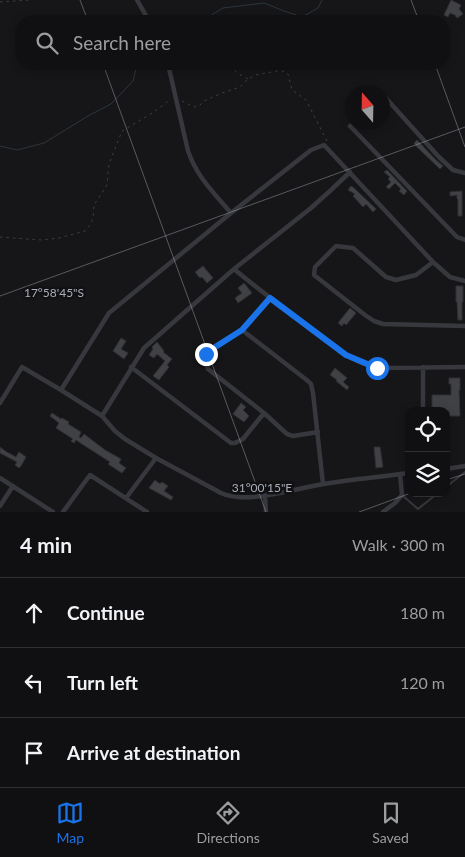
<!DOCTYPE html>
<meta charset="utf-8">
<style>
body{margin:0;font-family:Lato,sans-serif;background:#19191b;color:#f1f3f6}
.controls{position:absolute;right:15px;bottom:15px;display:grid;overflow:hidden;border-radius:10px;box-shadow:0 2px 8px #0003}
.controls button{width:45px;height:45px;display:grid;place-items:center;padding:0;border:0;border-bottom:1px solid #303032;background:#101012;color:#f1f3f6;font:25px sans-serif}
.compass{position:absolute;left:345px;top:85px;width:45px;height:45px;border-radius:50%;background:#101012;box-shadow:0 2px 8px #0003;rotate:340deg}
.stop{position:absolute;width:15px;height:15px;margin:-11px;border:4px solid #1a73e8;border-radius:50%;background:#fff}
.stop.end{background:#1a73e8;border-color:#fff;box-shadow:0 1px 5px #0008}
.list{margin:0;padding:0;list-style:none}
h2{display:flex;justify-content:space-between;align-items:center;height:65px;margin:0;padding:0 20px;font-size:21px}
h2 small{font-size:16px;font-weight:400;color:#9c9d9f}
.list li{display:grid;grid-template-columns:32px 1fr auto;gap:15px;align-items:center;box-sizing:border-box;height:70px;padding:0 20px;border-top:1px solid #303032}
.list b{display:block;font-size:19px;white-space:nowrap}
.list em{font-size:16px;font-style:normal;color:#9c9d9f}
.icon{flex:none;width:28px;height:28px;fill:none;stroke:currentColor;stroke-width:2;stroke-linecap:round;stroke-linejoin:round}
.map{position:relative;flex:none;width:465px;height:512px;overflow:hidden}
.search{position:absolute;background:#101012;box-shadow:0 2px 8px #0003;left:15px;right:15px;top:15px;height:55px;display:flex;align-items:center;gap:12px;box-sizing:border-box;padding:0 18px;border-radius:20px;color:#9c9d9f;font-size:19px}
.sheet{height:275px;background:#101012}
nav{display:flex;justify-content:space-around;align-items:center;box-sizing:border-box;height:70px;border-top:1px solid #303032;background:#101012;font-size:14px;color:#9c9d9f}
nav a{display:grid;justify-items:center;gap:2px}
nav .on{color:#1a73e8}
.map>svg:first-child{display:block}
</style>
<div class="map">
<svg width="465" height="512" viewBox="0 0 465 512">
<rect width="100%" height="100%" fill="#161618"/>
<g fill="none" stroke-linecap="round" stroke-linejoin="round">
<path stroke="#2c353c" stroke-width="1" d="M206,21L213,14L223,8L264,3L284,11L302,17L318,8L322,0
M0,146L17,150L44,143L88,116L111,104L133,81L136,69L135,64"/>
</g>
<path fill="#404145" stroke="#303034" d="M451,0L461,5L459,9L463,14L457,18L455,15L450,13L448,17L444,15Z
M417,140L435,159L443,166L440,169L417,147L414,143Z
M387,170L407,191L404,195L399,191L401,189L395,183L389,189L386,187L391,182L388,179L390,177L384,172Z
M351,186L354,188L376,209L373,212L366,204L363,207L353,196L355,194L348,190Z
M462,191V216H458V199H457V195L450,196V192Z
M203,266L213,278L207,283L202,277L200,278L195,272Z
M244,283L252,293L238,303L235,298L242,293L238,288Z
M456,286H463V302H462V320H458L457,302H456Z
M350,308L356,313L346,325L344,323L342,326L338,323Z
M121,338L126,341L121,349L128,353L124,359L113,351Z
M157,342L164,351L163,352L172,359L167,365L169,367L159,380L153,376L165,361L157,354L154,358L149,355L153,349L152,347Z
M335,368L347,378L343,382L349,387L347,390L336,381L337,380L330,375Z
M449,378H460V390H459L460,416H449V411H430L431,407H432V395H451V384H449Z
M241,403L246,407L243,410L249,416L244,422L233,414Z
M52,413L61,419L62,418L69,422L68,424L81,432L79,437L81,438L84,434L105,450L121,459L119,463L126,468L122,473L108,464L110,462L82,444L76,440L74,443L71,441L73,439L56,428L59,423L50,416Z
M0,447L5,451L16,457L19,452L26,457L21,466L19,468L15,465L17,462L0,453Z
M374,447H380L383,467L376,468Z
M155,480L160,484L162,482L168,486L164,491L173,497L171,500L149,488Z"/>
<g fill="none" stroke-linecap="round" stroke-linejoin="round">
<path stroke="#3d3f44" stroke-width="1" stroke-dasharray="2.5 4" stroke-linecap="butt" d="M0,2L30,0
M217,64L229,66L239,74L248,79
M182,101L194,107L199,106L204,101L222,93L240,87L248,79L256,75L277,71H283L288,74L292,90L306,100L327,141
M0,237L41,240L59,238L85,231L90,225L93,219L94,205L107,185L109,164L122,131L154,112L171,99"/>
<path stroke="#37383d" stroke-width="2" d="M446,487L465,472
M402,495L418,509L438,493"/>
<path stroke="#37383d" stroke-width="4.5" d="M137,0L149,21
M168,64L188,151C197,177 213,192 231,213
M384,96L438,156L453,170L465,173
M350,126L457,237L465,240
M433,262L416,275L396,280L386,277L353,248L336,246L315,267L314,275L365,315L374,321L383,324L465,326
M234,269C258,289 283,308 308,327C327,341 357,367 381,368L465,367
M270,298L242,330L209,351L206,355L205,362L208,369L264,413L287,434L293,436L318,432
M242,330L308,381L311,384L313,393L323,484
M131,367L231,443H235L243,439L264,413
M423,367V411
M61,390L109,313L231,213L311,150L324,145L433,262L450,277L465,281
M0,403L22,367L61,390L102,416L115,431L125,439L156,458L221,493C247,505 296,488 324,484C352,479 381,477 409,473
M102,416L144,348L234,269L311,208L331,190L350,172
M446,469L465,466
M0,478L53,512
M265,496L266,512
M126,498L156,458
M0,506L13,486
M63,512L90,475L147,512
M383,512L395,503L402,495L400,474"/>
</g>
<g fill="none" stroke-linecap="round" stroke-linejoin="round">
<path stroke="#1a73e8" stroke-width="6" d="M206,354L209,351L242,330L270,298L346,355L377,368"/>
</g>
<path fill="none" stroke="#a8adb8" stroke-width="1" stroke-opacity="0.45" d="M80,0L88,21M411,0L419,21M103,64L266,512M435,64L465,147M0,296L465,127M446,480L465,474M359,512L411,493"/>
<g font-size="12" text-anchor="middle" fill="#a8adb8" stroke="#111113" stroke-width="5" stroke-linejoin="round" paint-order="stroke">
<text x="54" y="297">17°58'45"S</text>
<text x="262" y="492">31°00'15"E</text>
</g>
</svg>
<div class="controls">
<button><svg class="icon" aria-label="locate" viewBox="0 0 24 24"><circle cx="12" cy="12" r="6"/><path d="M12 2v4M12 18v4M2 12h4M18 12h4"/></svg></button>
<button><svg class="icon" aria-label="layers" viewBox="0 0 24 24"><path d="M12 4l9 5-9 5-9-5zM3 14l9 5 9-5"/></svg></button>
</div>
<svg class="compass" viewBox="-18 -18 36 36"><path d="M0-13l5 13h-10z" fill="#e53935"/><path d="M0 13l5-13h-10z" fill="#9c9d9f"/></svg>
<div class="stop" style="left:377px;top:368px"></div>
<div class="stop end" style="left:206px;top:354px"></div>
<div class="search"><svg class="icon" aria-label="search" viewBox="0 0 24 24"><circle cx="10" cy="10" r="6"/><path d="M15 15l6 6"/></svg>Search here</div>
</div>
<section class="sheet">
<h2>4 min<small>Walk · 300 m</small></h2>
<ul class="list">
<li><svg class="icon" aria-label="ahead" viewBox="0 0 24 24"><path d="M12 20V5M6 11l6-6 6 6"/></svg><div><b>Continue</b></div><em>180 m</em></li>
<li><svg class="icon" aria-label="left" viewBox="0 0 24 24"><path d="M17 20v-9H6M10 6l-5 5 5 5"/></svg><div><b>Turn left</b></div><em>120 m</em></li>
<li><svg class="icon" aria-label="arrive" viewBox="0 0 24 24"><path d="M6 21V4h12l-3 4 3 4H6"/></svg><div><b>Arrive at destination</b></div></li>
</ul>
</section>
<nav>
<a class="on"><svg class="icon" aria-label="map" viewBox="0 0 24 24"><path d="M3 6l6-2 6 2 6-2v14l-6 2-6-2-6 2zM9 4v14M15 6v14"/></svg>Map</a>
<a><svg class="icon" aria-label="directions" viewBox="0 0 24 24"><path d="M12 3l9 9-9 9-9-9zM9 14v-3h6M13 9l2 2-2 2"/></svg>Directions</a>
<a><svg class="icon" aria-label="saved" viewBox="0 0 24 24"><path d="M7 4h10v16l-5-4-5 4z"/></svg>Saved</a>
</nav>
